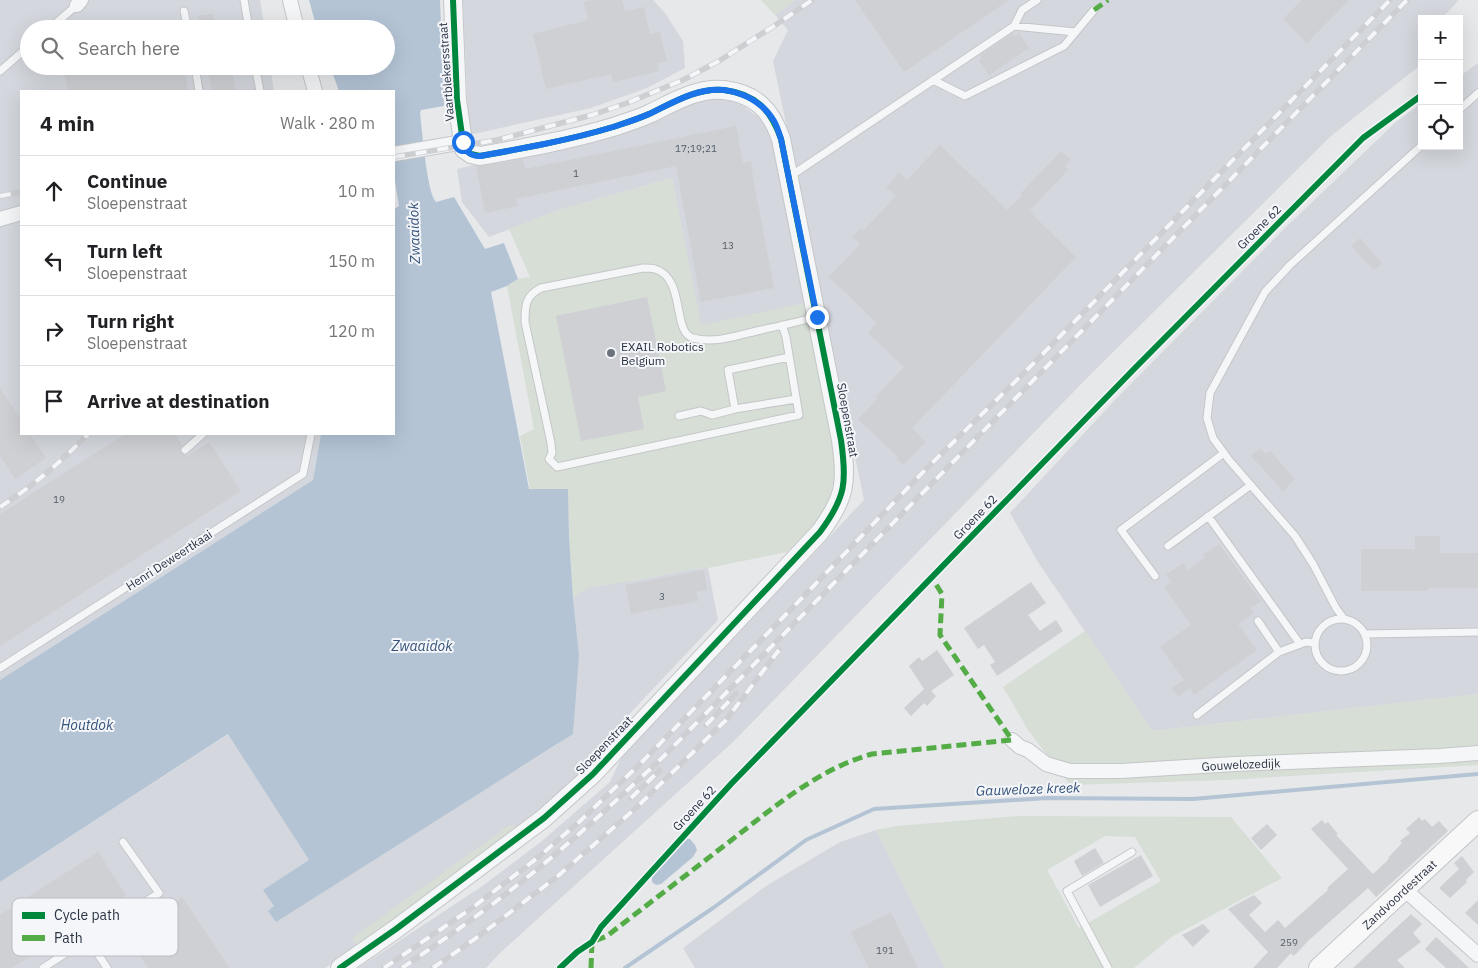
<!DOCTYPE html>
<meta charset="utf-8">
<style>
body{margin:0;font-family:"IBM Plex Sans",sans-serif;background:#f6f6f6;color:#202124}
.controls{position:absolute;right:15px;top:15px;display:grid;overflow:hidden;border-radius:0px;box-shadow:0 5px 20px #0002}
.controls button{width:45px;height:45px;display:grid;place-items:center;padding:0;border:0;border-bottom:1px solid #e0e0e0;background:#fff;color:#202124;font:25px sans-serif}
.stop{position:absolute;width:15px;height:15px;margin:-11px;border:4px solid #1a73e8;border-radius:50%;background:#fff}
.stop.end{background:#1a73e8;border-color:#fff;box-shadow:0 1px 5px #0008}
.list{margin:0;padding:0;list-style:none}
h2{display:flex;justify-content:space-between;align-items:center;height:65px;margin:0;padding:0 20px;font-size:21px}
h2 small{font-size:16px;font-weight:400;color:#757577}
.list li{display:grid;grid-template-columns:32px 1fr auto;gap:15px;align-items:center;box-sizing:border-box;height:70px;padding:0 20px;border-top:1px solid #e0e0e0}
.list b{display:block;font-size:19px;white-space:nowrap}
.list p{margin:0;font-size:16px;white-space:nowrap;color:#757577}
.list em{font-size:16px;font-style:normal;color:#757577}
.icon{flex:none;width:28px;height:28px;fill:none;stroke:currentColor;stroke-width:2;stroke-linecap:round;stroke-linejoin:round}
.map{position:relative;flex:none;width:1478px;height:968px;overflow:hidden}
.search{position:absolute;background:#fff;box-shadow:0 5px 20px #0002;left:20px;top:20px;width:375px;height:55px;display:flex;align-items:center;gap:12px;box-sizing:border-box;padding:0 18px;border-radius:28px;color:#757577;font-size:19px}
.panel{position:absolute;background:#fff;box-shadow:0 5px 20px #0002;left:20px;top:90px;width:375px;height:345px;border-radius:0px}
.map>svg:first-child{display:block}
</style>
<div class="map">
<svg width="1478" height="968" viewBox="0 0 1478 968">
<rect width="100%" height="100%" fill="#e6e8ea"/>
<path fill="#d4d7dd" d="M0,0H260L265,29H29V66H270L274,91H21V434H321L313,480L0,680Z
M463,0H653L665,13L683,41L685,68L647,88L591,108L469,135Z
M796,0H1459L1441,19H1422V59L1418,67L1331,136L1088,377L733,742L500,953L486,968H358L481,887L542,841L610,782L621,758L864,500L773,61L788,30L775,15Z
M1478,63V694L1152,731L1038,562L1010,513L1113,402L1284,229L1396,122L1422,103V146H1459V77Z
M710,97L730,100L745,107L761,119L771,136L806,303L701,326L672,178L559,210L489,237L462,202L457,169L620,130Z
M708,568L718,620L586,760L588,766L554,797L516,828L392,922L325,968H0V882L229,734L309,860L304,903L558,744L579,655L573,598L587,588L648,578L692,569Z
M876,830L945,968H695L683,948L766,886L840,842Z"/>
<path fill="#d6ded6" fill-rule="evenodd" d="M761,0H796L775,15Z
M672,178L701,325L806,303L831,429L835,457L834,480L828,503L816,523L787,552L708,568L692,569L648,578L587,588L573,598L569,536L568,490L530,489L520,436L534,429L507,286L518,279L530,277L509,229L559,210Z
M1085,631L1152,731L1478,694V765L1225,780L1070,785L1028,730L1003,687Z
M1018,816L1231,817L1282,878L1173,936L1134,968H945L876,830L897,826ZM1105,836L1135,837L1161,881L1079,928L1047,870Z
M512,825L516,828L392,922L357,946L352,938L508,826Z"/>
<path fill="#b4c4d5" d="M309,0H440L444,106L421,110L420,113C422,129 427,194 436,202L454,197L485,249L504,243L518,279L507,286L491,292L529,489H568L569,536L573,598L579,655L573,734L276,922L268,911L274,906L263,890L309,860L228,734L0,882V680L313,480L321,434H394V209L399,206L394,175V91H339L330,66H386V29H317Z
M687,839H690L695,845L697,850L693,857L661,884L656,885L652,882V877Z"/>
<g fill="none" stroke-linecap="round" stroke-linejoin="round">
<path stroke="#b4c4d5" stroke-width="4" d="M625,968L713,908L806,840L874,809L1047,798L1193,799L1478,774"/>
</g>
<path fill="#ced0d3" d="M591,0H622L625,11L644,7L650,34L660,32L667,61L657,63L659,71L613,82L611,74L546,89L533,34L588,20L584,2Z
M855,0H1009L904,72Z
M1302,0H1349L1307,43L1283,19Z
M213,14L215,24L200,27L198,16Z
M1013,33L1015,36L1019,33L1029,48L989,75L979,60L982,58L980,55Z
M63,66H184L188,91H68Z
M207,66H231L236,91H212Z
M736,126L743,163L751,161L753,178L774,288L701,302L676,166L516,199L518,206L485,213L476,166H482L523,159L525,169Z
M940,145L1007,210L1022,196L1020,194L1061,151L1071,160L1065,166L1068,170L1030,210L1033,213L1032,214L1076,257L912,428L926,442L903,465L896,459L898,457L858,419L877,399L875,397L904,367L868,333L877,323L829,277L860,244L853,237L861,228L863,231L896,196L886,187L899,173L907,180Z
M1360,238L1382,263L1374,270L1351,246Z
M647,297L666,391L638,397L644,429L581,441L556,316Z
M0,388L21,420V434H30L46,458L15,479L0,456Z
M125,434H175L182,445L180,451L184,455H189L209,442L241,491L0,646V514Z
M1260,448L1266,454L1270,451L1295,479L1283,491L1251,456Z
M1415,536H1440V553H1478V588H1428V591H1361V549H1415Z
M1219,544L1261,601L1251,608L1254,613L1238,624L1257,650L1194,695L1190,688L1178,697L1172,688L1184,680L1160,647L1191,625L1164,587L1171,582L1166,575L1183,563L1188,570L1205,558L1203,555Z
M704,570L707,590L696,592L698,601L631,614L625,585Z
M1031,582L1046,603L1028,615L1040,631L1056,620L1063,631L997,676L990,665L995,662L984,645L978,649L964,628Z
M937,650L954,675L931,691L936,696L927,706L924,703L911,716L904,708L924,689L909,666L919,657L922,661Z
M1419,817L1422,821L1425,819L1432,827L1439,821L1448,831L1376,897L1368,888L1309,940L1295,955L1294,954L1293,956L1291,953L1277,968H1253L1268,952L1228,909L1254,895L1262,903L1249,915L1265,932L1278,920L1285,928L1328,890L1327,888L1348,869L1311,829L1322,820L1325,824L1328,822L1338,834L1336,835L1373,874L1389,859L1388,858L1402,843L1400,841L1410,833L1406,829Z
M1267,824L1277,835L1261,850L1251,838Z
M1095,848L1104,863L1082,876L1074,861Z
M98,852L126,895L12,968H0V915Z
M1141,855L1153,876L1100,907L1088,885Z
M1462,856L1474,872L1466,880L1467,882L1450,898L1439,888L1459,869L1454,863Z
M182,897L230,968H148L126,936Z
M1478,900V925L1465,913Z
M891,912L918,968H869L851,932Z
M1411,914L1422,924L1413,933L1421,942L1397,960L1405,968H1353Z
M1203,924L1210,931L1193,947L1182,935Z
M1436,937L1446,946L1469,968H1446L1435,958L1425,949Z"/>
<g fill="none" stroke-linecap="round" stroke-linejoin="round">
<g stroke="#c4c6c8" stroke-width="9">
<path id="service" d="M244,0L249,29
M184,11L188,29
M1014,26L1022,10L1037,0
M49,29L77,5
M195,66L199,91
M255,66L260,91
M0,71L29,46
M933,80L965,96L1064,46L1094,10
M1459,110L1478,93
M789,177L1014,26L1075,32
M782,325L786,337L799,415L557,467L549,459L552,453L551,443L525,322C525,306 525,296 541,288L643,268C647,268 651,268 655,269C686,278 672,333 693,338C715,344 739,335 761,330C779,326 798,322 816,317
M789,357L728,370L735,409L796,399
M679,416L701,411L712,415L735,409
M185,450L203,434
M1208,516L1300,644
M1168,546L1251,485
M1155,576L1121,530L1224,453
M1315 645a26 26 0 1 1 52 0a26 26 0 1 1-52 0Z
M1344,619L1336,608L1313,564L1295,536L1229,460L1213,438L1207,418L1210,393L1265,292L1290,265L1422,145
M1258,621L1279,652
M1365,634L1478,632
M0,668L303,474L311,434
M1197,715L1279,652L1306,642L1314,643
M88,939L107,968
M43,968L159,893L123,842
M1108,968L1067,891L1132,852"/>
</g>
<g stroke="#c4c6c8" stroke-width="16">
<g id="minor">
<path d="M290,0L297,29"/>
<path d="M77,5L81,0"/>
<path d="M308,66L315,91"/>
<path d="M394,154L463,142"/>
<path d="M0,219L21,213"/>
<path id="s1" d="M1012,740L1020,747L1028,750L1046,764L1070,771H1121L1235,764L1439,756L1478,753"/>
<path d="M1404,889L1478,955"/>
</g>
</g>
<g stroke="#c4c6c8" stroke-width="20">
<path id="tertiary" d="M340,968L396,929L544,818L593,774L820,532C846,497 847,482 841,440L781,139C771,110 756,94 724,90C698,87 672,103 649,114C638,119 625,123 613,127C570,140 525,148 480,156L471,154L464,149L457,100L453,0"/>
</g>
<g stroke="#c4c6c8" stroke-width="22">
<g id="secondary">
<path id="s2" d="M1319,968L1478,821"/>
</g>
</g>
<use href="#service" stroke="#f5f6f7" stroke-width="7"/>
<use href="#minor" stroke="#f5f6f7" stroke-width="14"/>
<use href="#tertiary" stroke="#f5f6f7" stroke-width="18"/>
<use href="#secondary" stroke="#f8f8f8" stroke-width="20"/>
<g stroke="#cecfd2" stroke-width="5.5">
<path id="rail" d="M394,157L497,140L592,115L627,103L683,80L719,61L774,26L812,0
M0,196L21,192
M0,507C33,486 61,462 88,434
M706,725L736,694
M631,798L660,770
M384,968L472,908L536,859L579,822L641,763L802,598L927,468L1026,371L1390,0
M402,968C442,941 482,913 520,883C570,844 617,800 664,756L1407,0
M433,968L479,936L558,876L637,807L726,720L779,650"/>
</g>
<use href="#rail" stroke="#f4f6f9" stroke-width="4" stroke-dasharray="11" stroke-linecap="butt"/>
<path stroke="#54ac47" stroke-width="5" stroke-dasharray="10 5" stroke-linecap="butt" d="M1094,10L1108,0
M591,968L592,942L607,936C648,904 689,873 729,842C773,808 818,769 872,754L1012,740L940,635L942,594L932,578"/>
<g stroke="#f4f6f9" stroke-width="9">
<path id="cycleway" d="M340,968L396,929L544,818L593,774L820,532C846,497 847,482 841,440L781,139C771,110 756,94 724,90C698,87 672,103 649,114C638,119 625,123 613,127C570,140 525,148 480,156L471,154L464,149L457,100L453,0
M560,968L577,952L592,942L601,927L731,784L1135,368L1363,138L1422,95"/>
</g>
<use href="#cycleway" stroke="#00873e" stroke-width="6"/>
</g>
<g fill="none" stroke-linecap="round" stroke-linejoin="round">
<path stroke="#1a73e8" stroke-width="6" d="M463,142C465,152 470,156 480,156C525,148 570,140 613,127C625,123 638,119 649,114C672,103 698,87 724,90C745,93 763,103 774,121C777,126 779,133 781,139L817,317"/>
</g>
<circle fill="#6c737f" stroke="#f4f6f9" stroke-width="2" cx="611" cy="353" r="5"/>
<g text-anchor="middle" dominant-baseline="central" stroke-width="4" stroke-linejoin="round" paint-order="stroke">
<g font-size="10" fill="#545c69">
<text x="696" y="148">17;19;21</text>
<text x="576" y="173">1</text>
<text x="728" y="245">13</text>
<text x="59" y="499">19</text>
<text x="662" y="596">3</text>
<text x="1289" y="942">259</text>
<text x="885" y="950">191</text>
</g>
<g font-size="12" fill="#2b3445" stroke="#f4f6f9">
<text transform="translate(446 72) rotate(-94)">Vaartblekersstraat</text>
<text transform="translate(1259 227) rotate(-45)">Groene 62</text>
<text transform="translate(848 420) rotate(80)">Sloepenstraat</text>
<text transform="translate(975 517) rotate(-46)">Groene 62</text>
<text transform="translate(169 560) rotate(-33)">Henri Deweertkaai</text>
<text transform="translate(604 745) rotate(-46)">Sloepenstraat</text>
<text stroke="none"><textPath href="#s1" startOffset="238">Gouwelozedijk</textPath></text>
<text transform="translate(694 808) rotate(-47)">Groene 62</text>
<text stroke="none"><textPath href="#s2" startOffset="109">Zandvoordestraat</textPath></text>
</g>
<g font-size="12" fill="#2b3445" stroke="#f4f6f9" text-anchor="start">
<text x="621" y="346">EXAIL Robotics<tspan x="621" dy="14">Belgium</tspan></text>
</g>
<g font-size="14" font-style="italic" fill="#34527a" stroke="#f4f6f9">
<text transform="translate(414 233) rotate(-92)">Zwaaidok</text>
<text x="422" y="646">Zwaaidok</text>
<text x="87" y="725">Houtdok</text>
<text transform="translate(1028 789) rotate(-2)">Gauweloze kreek</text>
</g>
</g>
<rect x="12" y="898" width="166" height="58" rx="8" fill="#f4f6f9" stroke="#b8bcc3" stroke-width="1"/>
<rect x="22" y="912" width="23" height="7" fill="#00873e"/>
<rect x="22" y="935" width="23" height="6" fill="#54ac47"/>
<g font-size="14" fill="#2b3445">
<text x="54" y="920">Cycle path</text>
<text x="54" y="943">Path</text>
</g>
</svg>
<div class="controls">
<button>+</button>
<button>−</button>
<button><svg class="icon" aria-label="locate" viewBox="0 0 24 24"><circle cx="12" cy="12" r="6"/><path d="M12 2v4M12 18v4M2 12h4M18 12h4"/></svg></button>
</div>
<div class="stop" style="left:463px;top:142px"></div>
<div class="stop end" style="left:817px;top:317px"></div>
<div class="search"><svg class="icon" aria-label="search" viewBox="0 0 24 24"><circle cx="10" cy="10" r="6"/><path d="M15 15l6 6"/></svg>Search here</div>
<section class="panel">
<h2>4 min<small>Walk · 280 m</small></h2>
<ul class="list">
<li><svg class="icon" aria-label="ahead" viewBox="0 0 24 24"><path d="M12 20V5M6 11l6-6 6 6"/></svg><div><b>Continue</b><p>Sloepenstraat</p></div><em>10 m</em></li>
<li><svg class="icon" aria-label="left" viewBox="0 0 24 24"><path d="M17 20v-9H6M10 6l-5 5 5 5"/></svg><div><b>Turn left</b><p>Sloepenstraat</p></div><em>150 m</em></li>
<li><svg class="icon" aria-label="right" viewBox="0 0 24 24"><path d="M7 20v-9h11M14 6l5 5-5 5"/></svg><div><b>Turn right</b><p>Sloepenstraat</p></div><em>120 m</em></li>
<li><svg class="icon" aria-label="arrive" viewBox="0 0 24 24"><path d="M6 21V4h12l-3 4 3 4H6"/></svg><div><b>Arrive at destination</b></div></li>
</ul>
</section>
</div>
